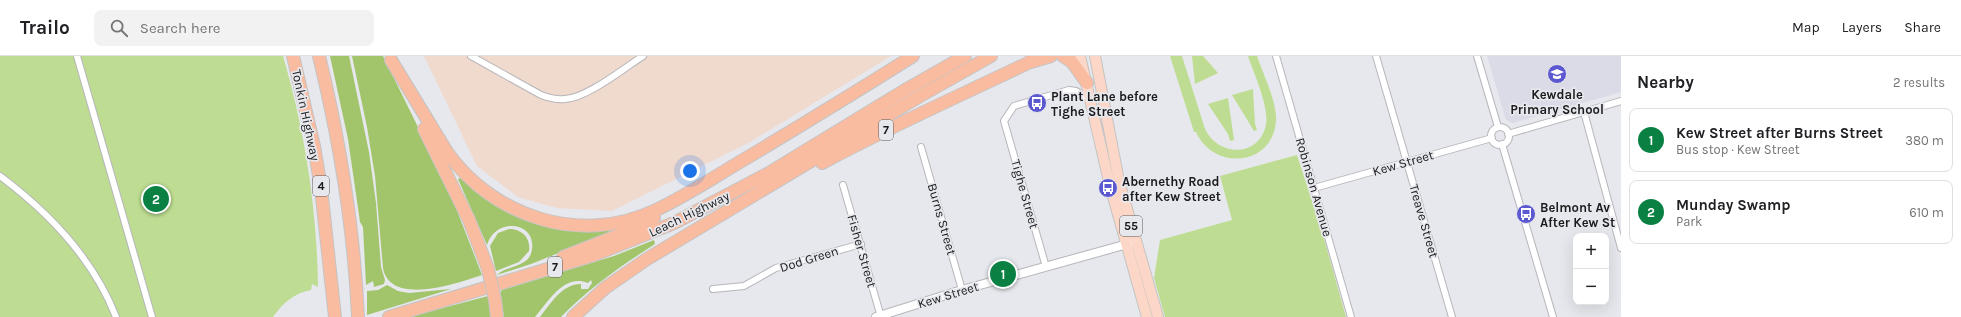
<!DOCTYPE html>
<meta charset="utf-8">
<style>
body{margin:0;font-family:Karla,sans-serif;background:#f2f2f2;color:#202124}
.controls{position:absolute;right:12px;bottom:12px;display:grid;overflow:hidden;border-radius:8px;box-shadow:0 4px 16px #0002}
.controls button{width:36px;height:36px;display:grid;place-items:center;padding:0;border:0;border-bottom:1px solid #e0e0e0;background:#fff;color:#202124;font:20px sans-serif}
.you{position:absolute;left:690px;top:115px;width:14px;height:14px;margin:-10px;border:3px solid #fff;border-radius:50%;background:#1a73e8;box-shadow:0 0 0 6px #1a73e833}
.badge{display:grid;place-items:center;width:26px;height:26px;border-radius:50%;background:#0b8043;color:#fff;font-size:13px;font-weight:700}
.pin{position:absolute;translate:-50% -50%;border:2px solid #fff;box-shadow:0 1px 4px #0006}
.list{margin:0;padding:0;list-style:none}
h2{display:flex;justify-content:space-between;align-items:center;height:52px;margin:0;padding:0 16px;font-size:17px}
h2 small{font-size:13px;font-weight:400;color:#757577}
.list li{display:grid;grid-template-columns:26px 1fr auto;gap:12px;align-items:center;box-sizing:border-box;height:64px;margin:0 8px 8px;padding:0 8px;border:1px solid #e0e0e0;border-radius:8px}
.list b{display:block;font-size:15px;white-space:nowrap}
.list p{margin:0;font-size:13px;white-space:nowrap;color:#757577}
.list em{font-size:13px;font-style:normal;color:#757577}
.icon{flex:none;width:22px;height:22px;fill:none;stroke:currentColor;stroke-width:2;stroke-linecap:round;stroke-linejoin:round}
.map{position:relative;flex:none;width:1621px;height:261px;overflow:hidden}
header{display:flex;align-items:center;gap:24px;box-sizing:border-box;height:56px;padding:0 20px;background:#fff;border-bottom:1px solid #e0e0e0}
header strong{font-size:19px}
nav{display:flex;gap:22px;margin-inline-start:auto;font-size:14px}
.search{width:280px;height:36px;background:#f2f2f2;display:flex;align-items:center;gap:10px;box-sizing:border-box;padding:0 14px;border-radius:8px;color:#757577;font-size:15px}
main{display:flex}
aside{flex:1;background:#fff}
.map>svg:first-child{display:block}
</style>
<header>
<strong>Trailo</strong>
<div class="search"><svg class="icon" aria-label="search" viewBox="0 0 24 24"><circle cx="10" cy="10" r="6"/><path d="M15 15l6 6"/></svg>Search here</div>
<nav><a>Map</a><a>Layers</a><a>Share</a></nav>
</header>
<main>
<div class="map">
<svg width="1621" height="261" viewBox="0 0 1621 261">
<rect width="100%" height="100%" fill="#e7e8ed"/>
<path fill="#dadbe7" d="M1487,0H1621V36L1513,67L1506,64Z"/>
<path fill="#f0d9cd" d="M424,0H891L750,86L612,155L557,152L518,141L477,110Z"/>
<path fill="#bedd92" d="M0,0H283C305,75 317,153 318,231L312,228L311,234C294,237 283,247 273,261H0Z
M1170,0H1182L1205,73C1218,101 1260,102 1266,68C1269,50 1254,18 1248,0H1257C1263,18 1277,46 1276,64C1274,110 1214,116 1196,76H1194Z
M1192,0H1203L1218,17L1195,28Z
M1253,33L1255,68L1257,74L1254,75L1232,39Z
M1228,42L1234,84L1230,85L1228,78L1208,48Z
M1297,99L1323,179L1346,261H1165L1154,222L1160,184L1232,164L1220,120Z"/>
<path fill="#a2c56c" d="M330,0H349L369,96L376,147L381,211L385,224L384,228L374,231L373,225L366,229L363,171L360,166L348,83Z
M352,0H383L449,134L482,219C458,227 390,251 383,212L375,120L367,71Z
M463,121L524,161L620,169L621,172L531,208L497,219C507,209 530,212 532,193C536,165 495,161 487,189L458,123Z
M509,173C522,173 531,182 529,195L519,206L496,215L490,190L498,177Z
M654,184L655,188C621,210 589,232 561,261H540C551,247 562,228 581,228V233H588L592,227L591,224L588,227C564,217 548,246 535,261H504L500,237L502,234L614,200Z
M387,229L398,235L409,237L451,233L367,259V235L378,234Z
M488,240L491,261H409Z"/>
<g fill="none" stroke-linecap="round" stroke-linejoin="round">
<g stroke="#b6b6bb" stroke-width="8">
<path id="minor" d="M77,0L152,261
M471,0L541,39C549,42 557,44 565,43C587,42 624,12 643,0
M1276,0L1351,261
M1376,0L1452,261
M1477,0L1498,71
M1584,56L1621,192
M1491 80a9 9 0 1 1 18 0a9 9 0 1 1-18 0Z
M1508,78L1621,45
M1502,88L1553,261
M921,91L962,234
M0,120C48,156 94,204 116,261
M843,129L881,261
M1314,132L1492,82
M1046,211L1004,65L1014,50L1069,34L1076,35L1089,43
M713,233L744,230L776,212L861,188"/>
</g>
<g stroke="#b6b6bb" stroke-width="10">
<path id="tertiary" d="M876,261L962,234L1131,187"/>
</g>
<g stroke="#c4c4c4" stroke-width="12">
<path id="primary" d="M1080,0L1110,130L1147,261
M1095,0L1119,125L1158,261"/>
</g>
<g stroke="#c4c4c4" stroke-width="14">
<path id="motorway" d="M293,0L314,90L321,132L335,261
M319,0C340,86 354,172 358,261
M1063,0L1072,6L1087,27
M391,4L447,96C493,161 581,190 656,154C688,139 719,118 750,100C805,67 859,34 913,0
M1031,6L1051,0
M424,73L469,164L488,213
M822,107C889,71 959,40 1028,7L1037,0
M563,201L624,177L654,162
M495,244L497,261
M389,261L594,199L674,167L769,117L907,33L965,0
M573,261L605,232L647,203L920,40L991,0"/>
</g>
<use href="#minor" stroke="#fff" stroke-width="6"/>
<use href="#tertiary" stroke="#fff" stroke-width="8"/>
<use href="#primary" stroke="#fcd7c7" stroke-width="10"/>
<use href="#motorway" stroke="#fabca1" stroke-width="12"/>
<g stroke="#c4c4c4" stroke-width="14" stroke-linecap="butt">
<path id="motorway-bridge" d="M488,213L495,244"/>
</g>
<use href="#motorway-bridge" stroke="#fabca1" stroke-width="12"/>
</g>
<defs>
<g id="school-disc" transform="scale(1)"><circle r="9.5" fill="#5b58d0" stroke="#e7e8ed"/><path d="M0-5L7-2L0 1L-7-2ZM-4 1L0 2.5L4 1V4Q0 6-4 4Z" fill="#fff"/></g>
<g id="bus-disc" transform="scale(1)"><circle r="9.5" fill="#5b58d0" stroke="#e7e8ed"/><path d="M-5-6H5V4H4V6H2V4H-2V6H-4V4H-5ZM-3.5-4V0h7V-4ZM-3.5 1.2v1.5H-2V1.2ZM2 1.2v1.5H3.5V1.2Z" fill="#fff"/></g>
</defs>
<g fill-rule="evenodd">
<use href="#school-disc" x="1557" y="18"/>
<use href="#bus-disc" x="1037" y="47"/>
<use href="#bus-disc" x="1108" y="132"/>
<use href="#bus-disc" x="1526" y="158"/>
</g>
<g text-anchor="middle" dominant-baseline="central" stroke-width="3.5" stroke-linejoin="round" paint-order="stroke">
<g fill="#e7e8ed" stroke="#58585b" stroke-width="1">
<rect x="879" y="64" width="14" height="20" rx="3"/>
<rect x="313" y="120" width="16" height="20" rx="3"/>
<rect x="1120" y="160" width="22" height="20" rx="3"/>
<rect x="548" y="201" width="14" height="20" rx="3"/>
</g>
<g font-size="12" font-weight="bold" fill="#1b1b1d">
<text x="886" y="74">7</text>
<text x="321" y="130">4</text>
<text x="1131" y="170">55</text>
<text x="555" y="211">7</text>
</g>
<g font-size="13" font-weight="bold" fill="#1b1b1d" stroke="#e7e8ed" text-anchor="start">
<text x="1557" y="38" text-anchor="middle">Kewdale<tspan x="1557" dy="15">Primary School</tspan></text>
<text x="1051" y="40">Plant Lane before<tspan x="1051" dy="15">Tighe Street</tspan></text>
<text x="1122" y="125">Abernethy Road<tspan x="1122" dy="15">after Kew Street</tspan></text>
<text x="1540" y="151">Belmont Av<tspan x="1540" dy="15">After Kew St</tspan></text>
</g>
<g font-size="13" fill="#1b1b1d" stroke="#e7e8ed">
<text transform="translate(306 59) rotate(78)">Tonkin Highway</text>
<text transform="translate(1403 107) rotate(-16)">Kew Street</text>
<text transform="translate(1314 131) rotate(74)">Robinson Avenue</text>
<text transform="translate(1025 138) rotate(74)">Tighe Street</text>
<text transform="translate(689 158) rotate(-26)">Leach Highway</text>
<text transform="translate(942 163) rotate(74)">Burns Street</text>
<text transform="translate(1424 165) rotate(74)">Treave Street</text>
<text transform="translate(862 195) rotate(74)">Fisher Street</text>
<text transform="translate(809 203) rotate(-17)">Dod Green</text>
<text transform="translate(948 239) rotate(-17)">Kew Street</text>
</g>
</g>
</svg>
<div class="controls">
<button>+</button>
<button>−</button>
</div>
<div class="you"></div>
<div class="pin badge" style="left:1003px;top:218px">1</div>
<div class="pin badge" style="left:156px;top:143px">2</div>
</div>
<aside>
<h2>Nearby<small>2 results</small></h2>
<ul class="list">
<li><span class="badge">1</span><div><b>Kew Street after Burns Street</b><p>Bus stop · Kew Street</p></div><em>380 m</em></li>
<li><span class="badge">2</span><div><b>Munday Swamp</b><p>Park</p></div><em>610 m</em></li>
</ul>
</aside>
</main>
